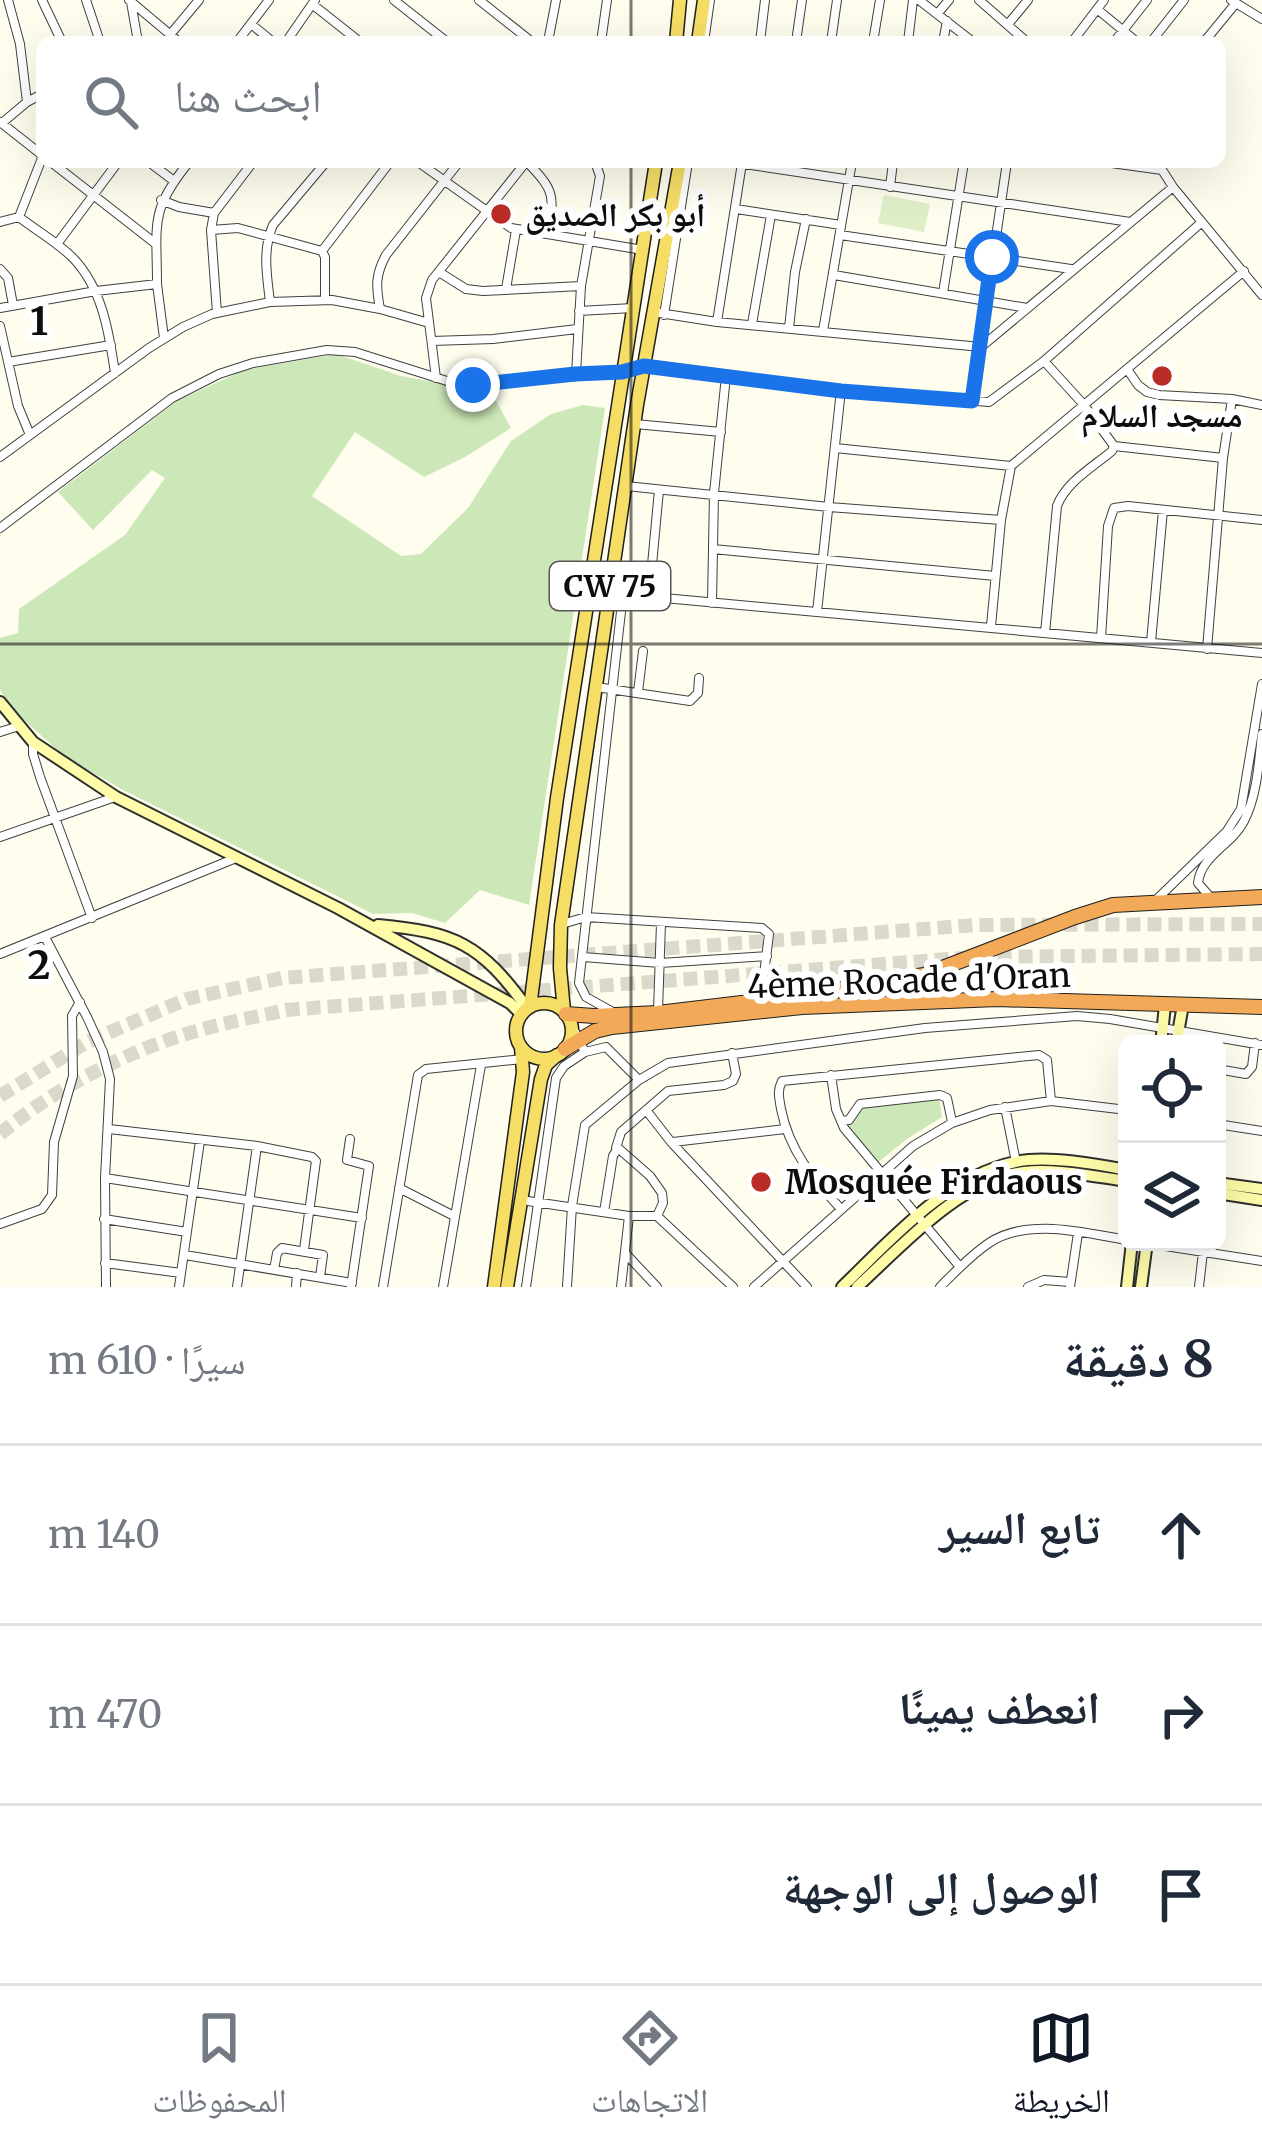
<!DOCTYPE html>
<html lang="ar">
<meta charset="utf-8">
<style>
body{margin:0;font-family:Merriweather,"Noto Naskh Arabic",serif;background:#f6f6f7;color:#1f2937;direction:rtl}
.controls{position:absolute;right:36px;bottom:36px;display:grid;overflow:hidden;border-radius:18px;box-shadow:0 12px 48px #0002}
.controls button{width:108px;height:108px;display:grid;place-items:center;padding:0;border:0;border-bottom:3px solid #e0e1e3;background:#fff;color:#1f2937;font:60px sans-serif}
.stop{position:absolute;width:36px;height:36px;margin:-27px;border:9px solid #1a73e8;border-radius:50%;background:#fff}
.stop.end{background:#1a73e8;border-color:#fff;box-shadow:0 3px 12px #0008}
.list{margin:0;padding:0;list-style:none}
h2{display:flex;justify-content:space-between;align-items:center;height:156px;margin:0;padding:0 48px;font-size:51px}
h2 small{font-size:39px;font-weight:400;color:#747a83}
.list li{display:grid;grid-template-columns:78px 1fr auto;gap:36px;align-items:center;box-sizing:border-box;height:180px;padding:0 48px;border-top:3px solid #e0e1e3}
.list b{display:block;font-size:45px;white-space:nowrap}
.list em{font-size:39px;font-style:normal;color:#747a83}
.icon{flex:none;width:66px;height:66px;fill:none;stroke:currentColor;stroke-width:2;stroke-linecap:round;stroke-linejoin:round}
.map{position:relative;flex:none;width:1262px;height:1287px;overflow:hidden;direction:ltr}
.search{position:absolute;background:#fff;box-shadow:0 12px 48px #0002;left:36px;right:36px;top:36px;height:132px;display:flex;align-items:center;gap:30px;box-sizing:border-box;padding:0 42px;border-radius:18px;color:#747a83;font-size:45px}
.sheet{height:696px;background:#fff}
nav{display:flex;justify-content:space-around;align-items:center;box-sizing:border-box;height:168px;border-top:3px solid #e0e1e3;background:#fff;font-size:33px;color:#747a83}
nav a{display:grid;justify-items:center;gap:6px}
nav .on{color:#111827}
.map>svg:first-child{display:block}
</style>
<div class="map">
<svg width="1262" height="1287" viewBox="0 0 1262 1287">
<rect width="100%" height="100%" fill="#fffded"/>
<path fill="#cde8b8" d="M336,354L401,376L491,392L511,428L465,457L424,477L355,432L312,496L401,556L421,554L468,508L511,441L551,414L583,405L605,408L529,905L480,890L445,923L412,913L373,914L123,790L64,756L13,710L0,690V638L18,633L19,609L125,535L165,478L152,470L93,530L58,492L177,401L244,370Z
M939,1098L942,1117L907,1139L876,1164L844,1121L856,1107Z"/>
<path fill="#dff0c9" d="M884,195L930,204L924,232L878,223Z"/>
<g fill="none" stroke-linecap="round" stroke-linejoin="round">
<path stroke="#dbd9cb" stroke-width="14" stroke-dasharray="14 7" stroke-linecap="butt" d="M0,1096L87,1042L187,999L282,978L975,925L1262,924
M0,1134C52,1090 127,1051 193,1032C223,1023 255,1017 286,1010L975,957L1262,954"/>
<g stroke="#404040" stroke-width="10">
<path id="street" d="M8,0L20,44L27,102
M42,0L62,42
M86,0L100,42
M129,0L179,42
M394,0L447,42
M479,0L532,42
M919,0L973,42
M979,0L1027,42
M1231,0L1262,19
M131,2L138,42
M312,4L360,42
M1097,9L1137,42
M938,13L949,0
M1009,23L1028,0
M251,24L273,42
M164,42L199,0
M237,42L269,0
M286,42L315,0
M548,42L556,0
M601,42L607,0
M704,42L710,0
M760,42L765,0
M796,42L802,0
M831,42L837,0
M873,42L880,0
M908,42L913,0
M943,42L947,21
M1072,42L1104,0
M1114,42L1147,0
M1151,42L1184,0
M1204,42L1236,3
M0,122L42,155
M2,123L27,102L42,94
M42,158L19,217C37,231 57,242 73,258C102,288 109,332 115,373
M51,162L156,244
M149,162L174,181
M418,162L511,228L643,250
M527,162C554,190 555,195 548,233
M731,162L1130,222
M1104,162L1162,170
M1157,162L1173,187L1262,295
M890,187L893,162
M161,200L179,207L214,213
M736,209L841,225
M0,222L19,217
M211,230L238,228L322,251
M840,235L1071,269
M57,244L118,162
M0,269L8,278L13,305
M439,272L466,289L483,291L581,286
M834,275L1027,308
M157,284L164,338
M506,289L516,230
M943,293L964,162
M325,300V257L322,251L390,162
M270,302C267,276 262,250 273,225L326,162
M0,308L96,291L157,284C157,224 149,211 189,162
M380,309C376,287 375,275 386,255L459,162
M579,311L633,308
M653,312L717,322L981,347L1173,187
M217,313L211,230L214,213L253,162
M664,315L688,162
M717,322L742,163
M752,324L771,215
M0,326L18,406L30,435
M789,328L795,272L806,219
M823,331L852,162
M432,341L493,339L577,329
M1044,361L1084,405L1114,446
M8,362L111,345
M1127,369L1138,385L1147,392L1159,395L1232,399L1262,405
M576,374L581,286L600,176L595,162
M436,378L426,298L432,280L526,162
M972,401L1007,162
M635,424L721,432
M835,448L1011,466
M0,457L149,348L183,327L212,314L270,302L332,300L380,309L429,323
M626,486L829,507L1001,520
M0,528L172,398L219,374L253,363L327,350L355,352L447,381L473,385L623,372L643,366L841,390L989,402L1044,361L1202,222
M713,549L995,576
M610,593L1262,653
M649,597L659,490
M712,603L714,493L726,376
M817,612L841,390
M991,626L1001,520L1011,466L1244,271
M1045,633L1057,506C1066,482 1093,467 1112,451L1114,446L1223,458
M1101,638L1108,526L1114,508L1128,506L1262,520
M1151,642L1163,510
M1207,649L1223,458L1232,399
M596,687L690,701L698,693L699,678
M638,692L643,651
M0,732L19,726
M33,742V754L40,777L92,918
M0,837L115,797
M1211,898L1198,883C1201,855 1232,845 1244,821C1257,796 1259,762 1262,734
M1157,899L1227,831L1241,809L1262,684
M562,924L586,917L762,928L769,934L762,990
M45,937L87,1017L103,1052L110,1079L105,1178L106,1287
M0,954L236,858
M583,957L660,963L767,956
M611,1011L586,997L579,983L623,594
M658,1011L661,923
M585,1052L606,1047L639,1080
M1217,1069L1246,1074L1252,1067L1255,1043
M831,1075L836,1109L844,1128L960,1267
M1005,1107L1016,1162
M646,1110L671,1142L807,1287
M841,1121L849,1120L860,1104L940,1095L947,1098L952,1122
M1217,1124L1262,1131
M109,1129L257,1146L312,1157L316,1161L315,1168L304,1250
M350,1139L347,1160L369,1166L351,1287
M673,1142L785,1129
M616,1148L621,1132L668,1091L724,1085L733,1081L736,1074L732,1053
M105,1178L362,1218
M399,1188L454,1216
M521,1200L629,1216H657L733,1287
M841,1209C813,1179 789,1150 781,1109C779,1097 777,1091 782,1081L1039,1055L1047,1060L1051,1101
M604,1212L613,1156L618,1148L650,1176L662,1193L663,1203L657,1216
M104,1219L187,1232
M0,1224L42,1209L52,1195L54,1142L73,1076L72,1016L80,1002
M1146,1243L1262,1261
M626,1254L657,1287
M185,1255L352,1283
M105,1263L181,1273
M274,1270L277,1253L282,1248L323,1255L320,1277
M179,1287L200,1141
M237,1287L257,1146
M296,1287L297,1273
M383,1287L418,1075L426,1069L523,1059
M443,1287L481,1065
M526,1287L556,1078L564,1066L585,1052L571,1024
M567,1287L572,1206L585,1125L639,1080L668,1063L925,1028L1077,1016L1110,1019L1262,1045
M621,1287L629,1216
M754,1287L913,1146L952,1123L990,1110L1051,1101L1127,1110
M940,1287C955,1272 971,1255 989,1243C1028,1217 1085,1233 1127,1240
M1028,1287L1044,1280L1070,1282
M1070,1287L1078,1233
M1199,1287L1203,1252"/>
</g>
<g stroke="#2f2f2f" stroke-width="14">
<path id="secondary" d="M0,702L33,742L116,797L338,908L510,1003L521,1014
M378,925C455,932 481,944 527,1008
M1161,1044L1165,1005
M1176,1044L1183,1005
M1217,1183L1262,1189
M1217,1193L1262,1200
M842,1287C892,1239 944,1178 1015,1162C1046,1155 1096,1164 1127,1170
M857,1287C903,1245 960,1180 1024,1172C1054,1168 1097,1177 1127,1181
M1127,1287L1132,1242
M1141,1287L1147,1242"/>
</g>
<g stroke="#1e1e1e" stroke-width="15">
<path id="primary" d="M676,42L680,0
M698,42L704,0
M516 1031a28 28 0 1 1 56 0a28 28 0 1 1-56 0Z
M530,1007L557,798L656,162
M564,1011L560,968L561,925L637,405L680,162
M494,1287L523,1072L521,1047
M507,1287L541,1079L546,1065L557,1055"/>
</g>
<g stroke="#1e1e1e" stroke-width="16">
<path id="highway" d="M566,1014L594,1016L658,1013L801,996L924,975L1075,917L1113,905L1262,897
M565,1049L595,1031L612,1027L802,1007L997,999L1262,1007"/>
</g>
<use href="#street" stroke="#fff" stroke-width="8"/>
<use href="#secondary" stroke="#fefba9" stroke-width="10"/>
<use href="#primary" stroke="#f6de66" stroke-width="12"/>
<use href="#highway" stroke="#f2aa58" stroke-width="14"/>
</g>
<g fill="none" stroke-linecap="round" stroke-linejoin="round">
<path stroke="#1a73e8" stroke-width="15" d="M473,385L575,374L622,372L644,366L841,391L972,401L992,257"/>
</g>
<path fill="none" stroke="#0d0d0d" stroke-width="3" stroke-opacity="0.55" d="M631,0V42M631,162V1287M0,644H1262"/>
<g fill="#bb2c27" stroke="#fff" stroke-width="4.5">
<circle cx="501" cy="214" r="12"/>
<circle cx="1162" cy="376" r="12"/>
<circle cx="761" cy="1182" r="12"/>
</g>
<g text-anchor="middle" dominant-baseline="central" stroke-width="12" stroke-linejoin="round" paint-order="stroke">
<rect fill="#fff" stroke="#565656" stroke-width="3" x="550" y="562" width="120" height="48" rx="9"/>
<g font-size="30" font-weight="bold" fill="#0d0d0d">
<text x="610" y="586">CW 75</text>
</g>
<g font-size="33" font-weight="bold" fill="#0d0d0d" stroke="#fff" text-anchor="start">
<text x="525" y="214">أبو بكر الصديق</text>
<text x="1162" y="415" text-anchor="middle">مسجد السلام</text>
<text x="785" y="1182">Mosquée Firdaous</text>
</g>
<g font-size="33" fill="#0d0d0d" stroke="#fff">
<text transform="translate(909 981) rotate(-2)">4ème Rocade d'Oran</text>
</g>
</g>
<g font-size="39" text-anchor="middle" font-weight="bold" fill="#0d0d0d" stroke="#fff" stroke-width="12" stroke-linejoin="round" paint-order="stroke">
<text x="39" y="335">1</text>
<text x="39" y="979">2</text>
</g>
</svg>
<div class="controls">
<button><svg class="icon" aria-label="locate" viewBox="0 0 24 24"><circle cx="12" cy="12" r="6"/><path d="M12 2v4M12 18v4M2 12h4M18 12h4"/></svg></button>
<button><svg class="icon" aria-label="layers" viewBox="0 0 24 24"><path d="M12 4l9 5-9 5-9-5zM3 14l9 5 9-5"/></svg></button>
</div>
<div class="stop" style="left:992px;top:257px"></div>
<div class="stop end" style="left:473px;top:385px"></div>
<div class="search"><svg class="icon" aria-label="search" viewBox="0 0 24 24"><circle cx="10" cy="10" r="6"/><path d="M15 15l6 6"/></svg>ابحث هنا</div>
</div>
<section class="sheet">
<h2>8 دقيقة<small>سيرًا · 610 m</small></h2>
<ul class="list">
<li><svg class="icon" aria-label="ahead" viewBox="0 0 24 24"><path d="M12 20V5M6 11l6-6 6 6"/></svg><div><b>تابع السير</b></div><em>140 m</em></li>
<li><svg class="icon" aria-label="right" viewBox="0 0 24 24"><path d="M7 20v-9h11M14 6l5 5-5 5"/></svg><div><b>انعطف يمينًا</b></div><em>470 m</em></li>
<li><svg class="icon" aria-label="arrive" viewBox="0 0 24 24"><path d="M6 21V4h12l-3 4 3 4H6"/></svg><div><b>الوصول إلى الوجهة</b></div></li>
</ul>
</section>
<nav>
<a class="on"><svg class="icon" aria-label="map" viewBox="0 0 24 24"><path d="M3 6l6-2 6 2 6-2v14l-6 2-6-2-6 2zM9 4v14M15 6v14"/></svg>الخريطة</a>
<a><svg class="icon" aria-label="directions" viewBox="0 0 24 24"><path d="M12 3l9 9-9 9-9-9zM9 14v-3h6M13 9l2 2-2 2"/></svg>الاتجاهات</a>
<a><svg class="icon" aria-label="saved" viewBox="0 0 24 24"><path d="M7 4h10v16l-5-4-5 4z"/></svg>المحفوظات</a>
</nav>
